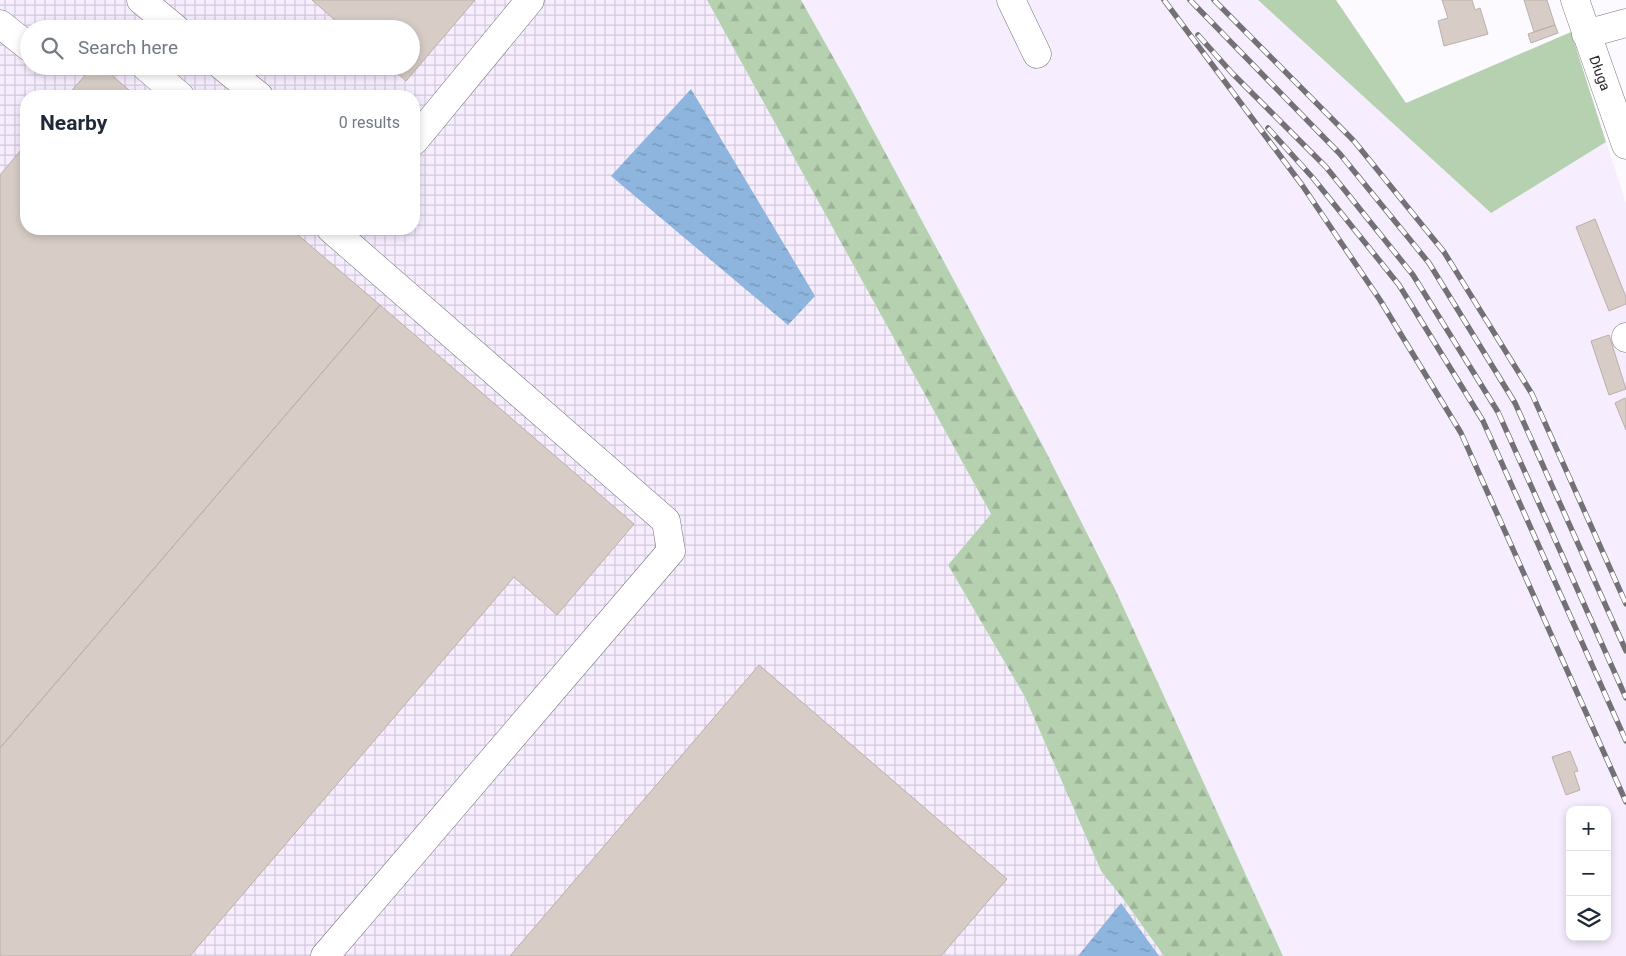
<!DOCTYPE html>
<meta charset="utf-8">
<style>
body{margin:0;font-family:Roboto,sans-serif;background:#f6f6f7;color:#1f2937}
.controls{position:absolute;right:15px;bottom:15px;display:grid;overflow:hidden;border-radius:10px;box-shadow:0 2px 8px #0003}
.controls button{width:45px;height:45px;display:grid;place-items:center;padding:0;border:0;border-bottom:1px solid #e0e1e3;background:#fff;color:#1f2937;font:25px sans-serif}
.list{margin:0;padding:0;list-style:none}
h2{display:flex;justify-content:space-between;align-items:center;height:65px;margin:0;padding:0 20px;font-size:21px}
h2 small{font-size:16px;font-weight:400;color:#747a83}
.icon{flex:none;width:28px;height:28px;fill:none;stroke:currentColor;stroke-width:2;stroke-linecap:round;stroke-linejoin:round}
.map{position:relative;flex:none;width:1626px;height:956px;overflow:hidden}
.search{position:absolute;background:#fff;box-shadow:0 2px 8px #0003;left:20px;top:20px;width:400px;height:55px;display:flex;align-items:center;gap:12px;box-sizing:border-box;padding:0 18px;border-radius:28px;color:#747a83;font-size:19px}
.panel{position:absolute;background:#fff;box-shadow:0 2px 8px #0003;left:20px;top:90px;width:400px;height:145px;border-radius:20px}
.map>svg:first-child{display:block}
</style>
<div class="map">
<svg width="1626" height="956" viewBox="0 0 1626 956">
<defs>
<pattern id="industrial-grid" width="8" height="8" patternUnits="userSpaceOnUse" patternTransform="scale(1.25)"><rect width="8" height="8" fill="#f6edff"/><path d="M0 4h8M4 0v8" fill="none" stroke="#d3cbdb"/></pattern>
<pattern id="forest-firs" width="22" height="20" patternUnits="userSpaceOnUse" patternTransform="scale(1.25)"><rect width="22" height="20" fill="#b5d1b0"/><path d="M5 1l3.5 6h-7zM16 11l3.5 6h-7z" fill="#9cb398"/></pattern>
<pattern id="water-ripples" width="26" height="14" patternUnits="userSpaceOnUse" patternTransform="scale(1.25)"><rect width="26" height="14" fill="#8db5dd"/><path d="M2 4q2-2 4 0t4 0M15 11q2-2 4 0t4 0" fill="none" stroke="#7393b4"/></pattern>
</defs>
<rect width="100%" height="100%" fill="#fcfafe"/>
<path fill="#f6edff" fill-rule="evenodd" d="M801,0H1258L1491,213L1606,142L1626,203V956H1283L1115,589L1043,446L850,87ZM1570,810H1607V937H1570Z"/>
<path fill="url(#industrial-grid)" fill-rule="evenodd" d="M0,0H707L991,514L948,565L1025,697L1101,871L1124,900L1164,956H0ZM29,29H411V66H29ZM26,96H414V229H26Z"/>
<path fill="#b5d1b0" d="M1258,0H1336L1406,103L1571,32L1606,142L1491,213Z"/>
<path fill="url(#forest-firs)" d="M707,0H801L850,87L1043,446L1115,589L1283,956H1164L1124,900L1101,871L1025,697L948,565L991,514Z"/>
<path fill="url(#water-ripples)" d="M691,89L815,296L788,325L611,176Z
M1121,903L1159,956H1078Z"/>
<path fill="#d7cdc6" stroke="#bbb0a9" d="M312,0H475L406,81L389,66H411V29H345Z
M1442,0H1472L1475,10L1480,8L1488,34L1444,46L1438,21L1448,18Z
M1524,0H1547L1555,25L1534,32Z
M1555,25L1558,33L1531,43L1528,34Z
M93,66H101L136,96H67Z
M26,144V229H291L380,305L0,748V175Z
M1595,219L1626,297V304L1609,311L1576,227Z
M380,305L634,524L557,615L514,577L190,956H0V748Z
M1609,335L1626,389L1609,395L1591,341Z
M1625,398L1626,400V430L1615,403Z
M759,665L1007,879L941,956H510Z
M1570,751L1578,771L1574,772L1580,790L1566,795L1552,757Z"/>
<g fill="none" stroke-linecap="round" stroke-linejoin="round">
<g stroke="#78737d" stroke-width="29">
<path id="minor" d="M141,0L176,29
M1011,0L1037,54
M1575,0L1626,145
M0,24L29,47
M1586,34L1626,23
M145,66L180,96
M222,66L259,96
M414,141L530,0
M1626,337V338
M325,956L671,551L666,521L331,229"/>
</g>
<use href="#minor" stroke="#fff" stroke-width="28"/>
<g stroke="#737175" stroke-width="5.5">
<path id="rail" d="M1164,0L1302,185L1380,300L1461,433L1626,802
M1190,0L1340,154L1429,263L1515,403L1626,651
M1214,0L1354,141L1444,252L1532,394L1626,604
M1198,35L1232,73L1326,167L1413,275L1498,412L1626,698
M1268,128L1313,178L1399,285L1483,421L1626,741"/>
</g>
<use href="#rail" stroke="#fff" stroke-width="4" stroke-dasharray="11" stroke-linecap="butt"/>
</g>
<g text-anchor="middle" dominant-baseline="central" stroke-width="4.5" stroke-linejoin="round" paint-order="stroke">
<g font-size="14" fill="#2b292d" stroke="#fff">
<text transform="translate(1600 73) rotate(70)">Długa</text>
</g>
</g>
</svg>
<div class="controls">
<button>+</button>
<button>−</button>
<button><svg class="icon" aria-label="layers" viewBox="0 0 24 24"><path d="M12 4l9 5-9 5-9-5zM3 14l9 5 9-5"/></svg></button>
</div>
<div class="search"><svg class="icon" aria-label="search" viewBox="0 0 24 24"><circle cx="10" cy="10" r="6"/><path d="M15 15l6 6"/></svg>Search here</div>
<section class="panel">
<h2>Nearby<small>0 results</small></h2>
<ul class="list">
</ul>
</section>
</div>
